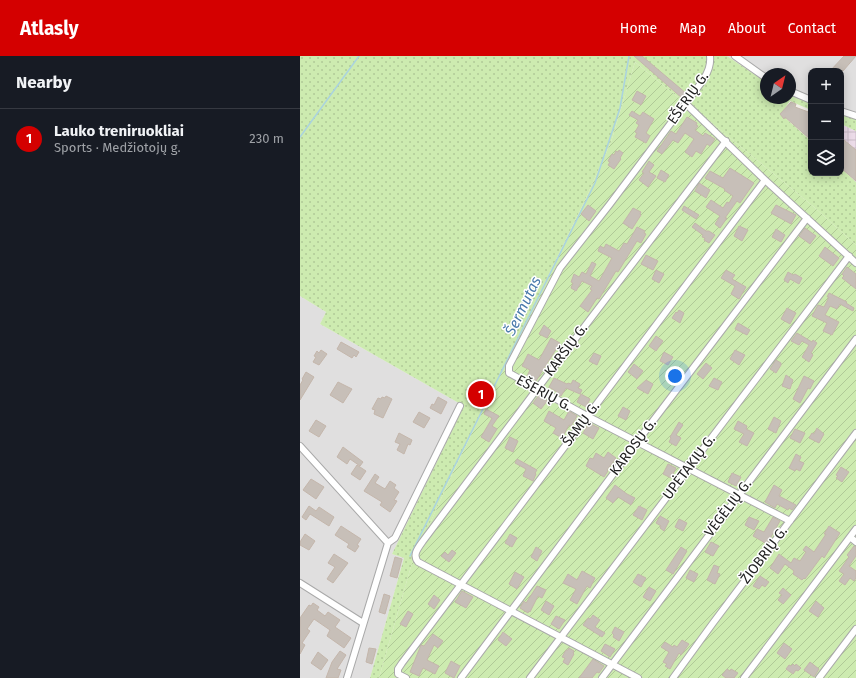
<!DOCTYPE html>
<meta charset="utf-8">
<style>
body{margin:0;font-family:"Fira Sans",sans-serif;background:#242831;color:#f1f3f6}
.controls{position:absolute;right:12px;top:12px;display:grid;overflow:hidden;border-radius:8px;box-shadow:0 2px 10px #0003}
.controls button{width:36px;height:36px;display:grid;place-items:center;padding:0;border:0;border-bottom:1px solid #363941;background:#171b24;color:#f1f3f6;font:20px sans-serif}
.compass{position:absolute;left:460px;top:12px;width:36px;height:36px;border-radius:50%;background:#171b24;box-shadow:0 2px 10px #0003;rotate:35deg}
.you{position:absolute;left:375px;top:320px;width:14px;height:14px;margin:-10px;border:3px solid #fff;border-radius:50%;background:#1a73e8;box-shadow:0 0 0 6px #1a73e833}
.badge{display:grid;place-items:center;width:26px;height:26px;border-radius:50%;background:#d40000;color:#fff;font-size:13px;font-weight:700}
.pin{position:absolute;translate:-50% -50%;border:2px solid #fff;box-shadow:0 1px 4px #0006}
.list{margin:0;padding:0;list-style:none}
h2{display:flex;justify-content:space-between;align-items:center;height:52px;margin:0;padding:0 16px;font-size:17px}
h2 small{font-size:13px;font-weight:400;color:#9ea1a6}
.list li{display:grid;grid-template-columns:26px 1fr auto;gap:12px;align-items:center;box-sizing:border-box;height:60px;padding:0 16px;border-top:1px solid #363941}
.list b{display:block;font-size:15px;white-space:nowrap}
.list p{margin:0;font-size:13px;white-space:nowrap;color:#9ea1a6}
.list em{font-size:13px;font-style:normal;color:#9ea1a6}
.icon{flex:none;width:22px;height:22px;fill:none;stroke:currentColor;stroke-width:2;stroke-linecap:round;stroke-linejoin:round}
.map{position:relative;flex:none;width:556px;height:622px;overflow:hidden}
header{display:flex;align-items:center;gap:24px;box-sizing:border-box;height:56px;padding:0 20px;background:#d40000;color:#fff}
header strong{font-size:19px}
nav{display:flex;gap:22px;margin-inline-start:auto;font-size:14px}
main{display:flex}
aside{flex:1;background:#171b24}
.map>svg:first-child{display:block}
</style>
<header>
<strong>Atlasly</strong>
<nav><a>Home</a><a>Map</a><a>About</a><a>Contact</a></nav>
</header>
<main>
<aside>
<h2>Nearby<small></small></h2>
<ul class="list">
<li><span class="badge">1</span><div><b>Lauko treniruokliai</b><p>Sports · Medžiotojų g.</p></div><em>230 m</em></li>
</ul>
</aside>
<div class="map">
<svg width="556" height="622" viewBox="0 0 556 622">
<defs>
<pattern id="industrial-grid" width="8" height="8" patternUnits="userSpaceOnUse"><rect width="8" height="8" fill="#ebdbe8"/><path d="M0 4h8M4 0v8" fill="none" stroke="#c9bcc7"/></pattern>
<pattern id="grass-dots" width="8" height="8" patternUnits="userSpaceOnUse"><rect width="8" height="8" fill="#cdebb0"/><path d="M2 2h.1M6 6h.1" fill="none" stroke="#b0c997" stroke-width="1.8" stroke-linecap="round"/></pattern>
<pattern id="garden-furrows" width="10" height="10" patternUnits="userSpaceOnUse"><rect width="10" height="10" fill="#cdebb0"/><path d="M-1 1l2-2M0 10L10 0M9 11l2-2" fill="none" stroke="#b0c997"/></pattern>
</defs>
<rect width="100%" height="100%" fill="#f2efe9"/>
<path fill="#e0dfdf" d="M427,0H556V60L541,55V15H511V44L499,43L490,39V18H466V26Z
M0,240L26,256L20,268L164,350L92,498L104,502L70,622H0Z"/>
<path fill="url(#industrial-grid)" d="M541,68L556,75V126L541,112Z"/>
<path fill="url(#grass-dots)" d="M0,0H427L466,26V42H490V39L499,43L501,40L511,44V54L490,45L481,58L511,85V117H541V112L556,126V189L514,151L390,49L380,43L335,6L311,86L285,144L155,412L112,507L79,622H70L104,502L92,498L164,350L20,268L26,256L0,240Z
M541,55L556,60V75L541,68Z"/>
<path fill="url(#garden-furrows)" d="M335,6L380,43L390,49L514,151L556,189V622H79L112,507L155,412L285,144L311,86Z"/>
<g fill="none" stroke-linecap="round" stroke-linejoin="round">
<path stroke="#aad3df" stroke-width="1.5" d="M0,81L59,0
M110,500L295,127L320,52L329,0"/>
</g>
<path fill="#c7bfb8" stroke="#c4b6ab" d="M334,0H342L387,38L383,43Z
M544,0H556L543,15H530Z
M337,35L346,40L341,49L332,44Z
M491,46L496,48L495,51L511,57V84L485,61L484,63L480,58Z
M332,55L340,60L343,56L354,63L346,77L350,80L346,87L335,81L337,77L335,76L339,69L336,67L338,64L329,59Z
M387,61L397,67L396,69L398,70L395,74L403,80L405,77L415,83L410,90L407,88L401,98L396,95L392,101L385,96L394,83L385,77L378,87L373,84L362,98L357,95L371,75L376,78Z
M544,84L556,94V125L541,112V87Z
M319,94L323,97L320,102L321,103L314,113L308,109L310,106L308,105L312,98L314,99L316,95L318,96Z
M349,105L354,109L349,116L356,120L348,131L339,124L344,117L342,116Z
M430,112L454,127L440,147L437,145L425,162H427L420,172L415,168L420,160L406,151L411,144L423,152L427,146L429,147L433,140L424,134L425,133L405,122L410,115L423,122Z
M361,114L369,119L365,126L357,122Z
M399,127L410,134L406,142L395,135Z
M288,149L296,155L289,165L281,158Z
M476,149L496,159L491,168L471,157Z
M384,150L399,159L396,163L382,154Z
M333,152L341,156L340,158L341,159L332,173L323,167Z
M395,167L406,175H409L415,179L409,187L404,184L405,182L402,181L403,179L392,171Z
M439,170L448,174L442,185L434,180Z
M337,171L345,175L344,177L346,178L341,187L337,185L318,216L316,215L299,243L297,242L288,256L280,250L292,234L290,233L292,230L282,225L276,235L271,232L273,227L271,226L274,218L279,221L282,216L286,218L292,206L296,208L290,220L299,225L312,202L298,195L300,190L304,192L306,188L319,195L324,187L327,188Z
M505,172L516,180L510,188L499,180Z
M476,173L485,179L481,186L472,181Z
M525,191L539,202L533,210L519,200Z
M346,199L358,205L353,214L341,208Z
M547,211L556,218V233L542,222L544,220L542,218Z
M356,214L364,218L359,227L352,223Z
M426,214L435,219L432,223L446,231L439,243L431,238L435,230L421,222Z
M488,216L493,219L495,218L502,222L499,228L490,223L488,227L484,224Z
M529,237L547,246L546,247L554,252L553,255L540,248L537,253L530,250L525,259L539,266L532,279L523,275L527,267L512,260L518,249L524,251L529,241H527Z
M487,252L496,257L490,268L481,263Z
M379,254L384,257L380,267L372,262L376,256L377,257Z
M438,267L450,274L447,279L435,273Z
M244,269L251,275L247,282L239,278Z
M497,277L512,286L513,284L517,287L511,297L513,299L509,306L502,301L509,289L502,285L499,289L491,285Z
M356,280L363,285L356,295L349,290Z
M251,282L260,287L236,325L227,320L230,314L222,310L228,298L239,304Z
M41,286L59,296L56,301L54,299L52,302L37,293Z
M21,294L27,298L19,309L13,306L16,301L14,300L17,295L19,297Z
M435,294L445,299L439,309L430,303Z
M364,296L373,301L368,309L360,305Z
M294,297L301,300L297,309L289,305Z
M476,304L481,307V309L476,317L470,313Z
M406,307L412,312L403,323L397,318Z
M334,308L343,315L337,323L328,316Z
M6,316L14,321L0,344V329L3,324L2,323Z
M486,319L493,324L490,333L482,330Z
M504,320L514,325L510,333L508,332L500,347L493,343Z
M254,322L267,328L268,327L271,328L273,324L280,328L278,332L282,334L280,338L266,332L261,340L256,338L257,336L249,331Z
M414,322L422,326L418,334L409,330Z
M346,324L353,328L348,338L337,332Z
M38,326L52,333L43,347L30,339Z
M281,338L290,343L286,351L277,346Z
M239,339L247,345L241,353L233,347Z
M86,340L92,343L83,362L74,358L75,354L72,353L78,342L81,343L82,341L85,342Z
M138,341L147,346L141,358L130,352L132,348L134,349Z
M323,351L330,355L326,364L318,360Z
M186,353L199,360L192,370L197,373L189,386L181,381L191,364L192,362L184,358Z
M249,355L264,364L269,355L277,360L271,370L269,369L262,382L253,377L256,372L244,365Z
M119,356L130,362L124,372L113,366Z
M474,361L481,365L476,377L468,373Z
M16,364L26,370L19,381L9,375Z
M438,365L447,370L446,373L454,377L447,390L439,386L444,378L434,373Z
M379,366L383,369L376,379L381,382L376,390L369,386L371,382L370,381Z
M289,367L299,372L293,383L283,377Z
M517,372L524,378L519,387L509,382L512,377L514,378Z
M495,373L505,377L500,387L490,382Z
M99,377L112,384L110,389L108,388L104,398L97,394L100,388L95,386Z
M210,381L218,385L213,396L205,392Z
M43,391L63,406L60,410L50,403L47,408L37,401Z
M308,396L316,402L307,414L308,415L304,421L286,410L290,402L293,403L296,397L304,402Z
M496,398L501,401L499,405L504,407L500,415L496,413L495,415L489,412Z
M217,403L237,414L235,417L236,418L233,425L223,420L226,413L215,407Z
M368,408L376,412L371,422L363,418Z
M57,409L66,415L60,424L51,418Z
M541,411L549,416L542,426L536,422L538,420L536,419Z
M432,417L441,421L436,430L428,426Z
M75,418L79,421L75,427L85,433L90,425L96,429L94,432L99,436L94,444L97,445L90,456L80,449L82,446L64,435Z
M11,423L24,431L16,443L3,434Z
M315,429L327,438L335,442L331,449L318,441L313,447L306,442Z
M474,429L482,434L479,440L496,449L492,454L489,452L488,454L477,448L475,452L465,446Z
M9,450L16,455L19,451L34,461L29,470L10,458L6,464L2,461Z
M339,450L347,454L342,464L333,459Z
M360,460L369,465L364,475L360,472L361,470L356,467Z
M449,461L459,465L454,474L445,469Z
M473,461L480,465L467,488L453,480L457,473L464,476Z
M379,463L387,467L383,475L375,471Z
M41,470L61,483L57,489L59,490L55,496L47,491L49,488L35,479Z
M529,470L540,477L524,502L522,500L505,523L504,522L502,524L493,518L494,515L485,508L478,518L470,512L479,498L491,507L494,502L500,505L506,496L503,494L506,490L514,496L526,478H524Z
M5,478L15,485L9,494L0,489V486Z
M210,478L217,482L212,491L205,487Z
M411,486L419,490L413,500L405,496Z
M554,490H556V500L549,510L556,515V522L554,525L550,522L545,529L539,525L544,518L539,515L549,501L547,499Z
M236,491L242,495L237,505L231,501Z
M381,491L387,495L373,518L366,514Z
M152,494L156,497L149,506L141,500L145,496L148,499Z
M34,498L48,507L33,527L27,523L35,511L28,507Z
M95,501L102,503L97,522L90,520Z
M414,509L419,511L417,517L420,518L415,528L407,524Z
M390,514L398,518L394,526L386,522Z
M282,515L295,522L290,532L287,530L277,548L270,544L276,533L263,527L268,518L277,524Z
M215,516L224,521L217,533L209,528Z
M338,518L346,522L341,531L333,526Z
M460,520L469,526L465,531L462,529L459,533L453,530Z
M237,530L246,534L242,542L238,540L230,556L229,555L228,557L220,552L224,545L226,547L228,544Z
M349,531L356,535L350,545L343,541Z
M483,532L491,539L483,548L478,544L482,539L479,537Z
M162,535L173,541L166,552L155,546Z
M84,538L90,540L85,558L79,556Z
M134,539L140,544L134,553L128,548Z
M246,545L254,550L249,559L241,554Z
M516,545L524,552L518,561L509,555Z
M13,547L19,551L17,554L25,560L28,556L40,564L35,571L51,582L44,592L27,580L30,574L14,563L7,573L10,575L2,587L5,589L0,598V562L9,549L11,550Z
M108,555L113,558L106,571L100,568Z
M293,559L300,564L295,571L305,577L302,581L283,569L288,562L290,563Z
M256,560L265,564L259,573L251,568Z
M315,571L324,576L319,585L313,581L314,579L312,577Z
M203,576L212,583L206,590L198,584Z
M133,578L143,585L138,592L134,589L127,604L139,610L135,618L123,612L119,620L110,616L121,589L124,590Z
M382,584L389,588L381,599L379,597L370,613L365,610L367,608L363,606L369,596L361,591L365,586L373,591L374,589L377,591Z
M484,587L492,593L485,603L477,597Z
M305,588L315,593L310,601L301,595Z
M69,592L76,593L72,608L66,606Z
M269,592L274,595L273,597L274,598L268,609L263,606L265,602L262,601L266,594H268Z
M40,595L46,599L37,613L41,614L38,622H26L32,606Z
M18,596L28,604L21,614L11,607Z
M293,603L304,610L299,617L297,616L292,622H279Z
M151,605L160,610L154,622L145,617Z
M510,606L519,613L514,621L504,614Z
M493,608L495,610L496,608L501,612L498,615L496,614L493,618L486,613L489,609L491,610Z
M427,613L430,615L431,613L438,617L434,622H426L422,619Z"/>
<g fill="none" stroke-linecap="round" stroke-linejoin="round">
<g stroke="#a9a9a9" stroke-width="8">
<path id="minor" d="M410,0C411,9 408,15 404,23L310,148L260,212L209,310V317L287,360L490,465
M435,0L466,22
M490,35L511,44
M385,47L465,124L556,207
M541,55L556,60
M0,390L88,487
M550,481L556,486
M0,527L63,567
M47,622L88,487L95,482L160,350
M106,622L98,618V613L102,607L465,124
M161,622L337,386L507,162
M230,622L549,200
M302,622L556,283
M338,622L118,506C112,499 118,492 123,485L237,333L426,85
M373,622L413,567L556,377
M444,622L556,473
M519,622L556,573"/>
</g>
<use href="#minor" stroke="#fff" stroke-width="6"/>
</g>
<g text-anchor="middle" dominant-baseline="central" stroke-width="3" stroke-linejoin="round" paint-order="stroke">
<g font-size="14" fill="#222" stroke="#fff">
<text transform="translate(388 42) rotate(-55)">EŠERIŲ G.</text>
<text transform="translate(266 294) rotate(-53)">KARŠIŲ G.</text>
<text transform="translate(244 337) rotate(28)">EŠERIŲ G.</text>
<text transform="translate(281 368) rotate(-53)">ŠAMŲ G.</text>
<text transform="translate(333 391) rotate(-53)">KAROSŲ G.</text>
<text transform="translate(389 411) rotate(-53)">UPĖTAKIŲ G.</text>
<text transform="translate(428 452) rotate(-53)">VĖGĖLIŲ G.</text>
<text transform="translate(464 499) rotate(-53)">ŽIOBRIŲ G.</text>
</g>
<g font-size="15" font-style="italic" fill="#4a7aab" stroke="#fff">
<text transform="translate(223 250) rotate(-64)">Šermutas</text>
</g>
</g>
</svg>
<div class="controls">
<button>+</button>
<button>−</button>
<button><svg class="icon" aria-label="layers" viewBox="0 0 24 24"><path d="M12 4l9 5-9 5-9-5zM3 14l9 5 9-5"/></svg></button>
</div>
<svg class="compass" viewBox="-18 -18 36 36"><path d="M0-13l5 13h-10z" fill="#e53935"/><path d="M0 13l5-13h-10z" fill="#9ea1a6"/></svg>
<div class="you"></div>
<div class="pin badge" style="left:181px;top:338px">1</div>
</div>
</main>
